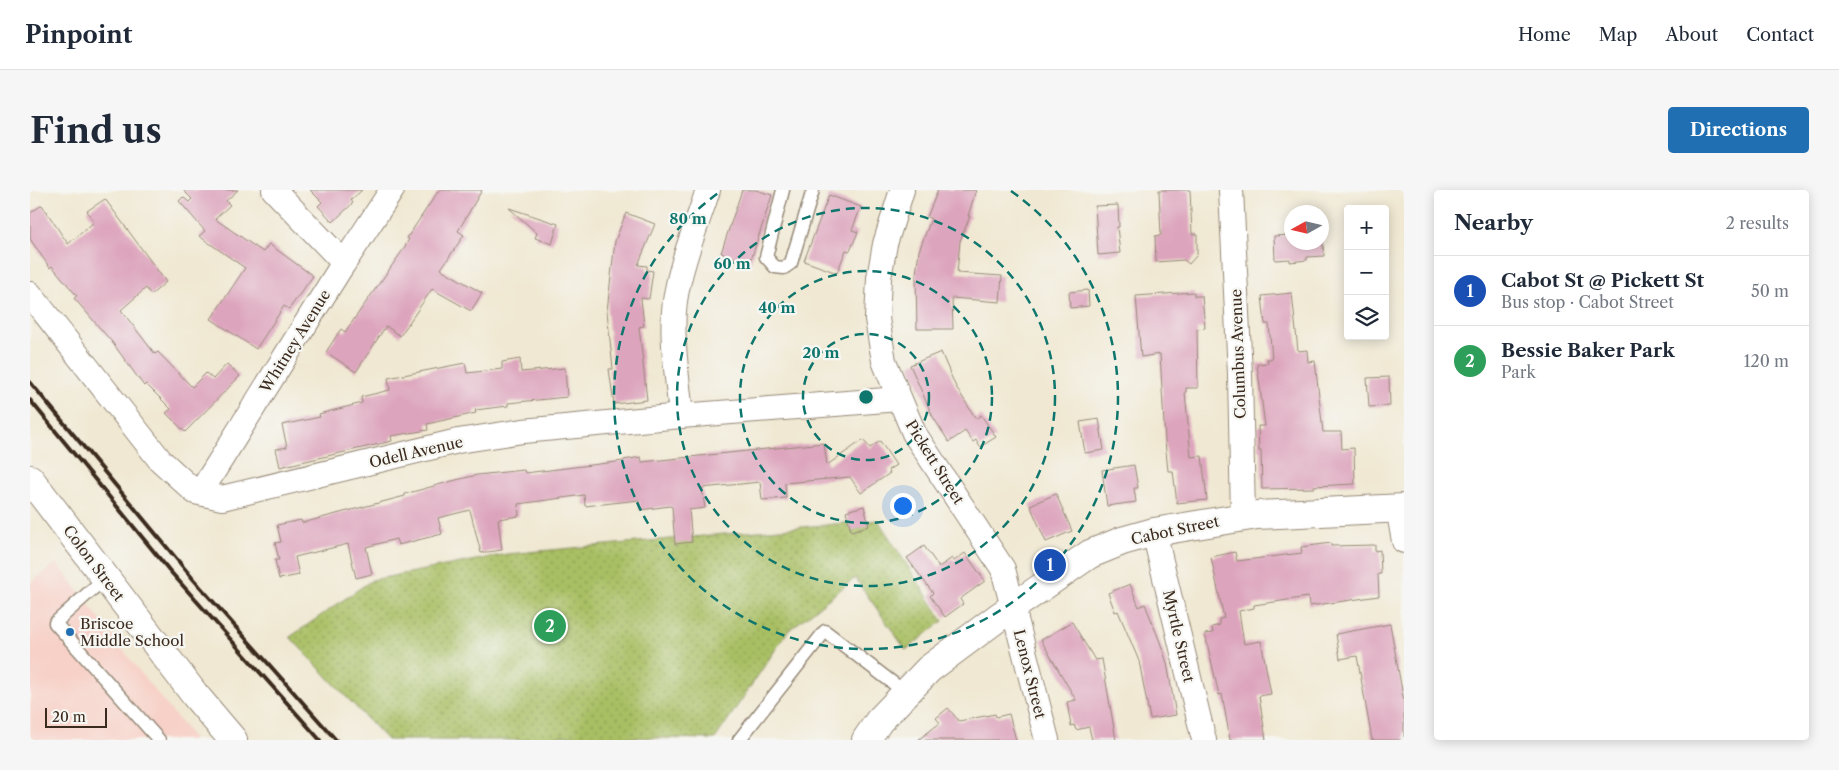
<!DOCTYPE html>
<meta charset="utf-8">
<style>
body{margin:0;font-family:"Libre Caslon Text",serif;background:#f6f6f7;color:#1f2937}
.controls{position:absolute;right:15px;top:15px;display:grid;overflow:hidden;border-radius:5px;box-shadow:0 2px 12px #0003}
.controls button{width:45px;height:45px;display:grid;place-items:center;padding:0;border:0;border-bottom:1px solid #e0e1e3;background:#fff;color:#1f2937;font:25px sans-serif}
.compass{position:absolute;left:1254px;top:15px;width:45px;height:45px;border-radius:50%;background:#fff;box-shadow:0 2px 12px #0003;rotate:262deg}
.scale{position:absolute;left:15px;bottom:12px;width:62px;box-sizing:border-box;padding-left:5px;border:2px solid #3b2a1e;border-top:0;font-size:14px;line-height:18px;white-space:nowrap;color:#3b2a1e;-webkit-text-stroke:4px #f6f6f2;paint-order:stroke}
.you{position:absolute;left:872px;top:315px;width:18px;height:18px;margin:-12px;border:4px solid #fff;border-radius:50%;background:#1a73e8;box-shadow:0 0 0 8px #1a73e833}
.badge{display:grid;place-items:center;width:32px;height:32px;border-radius:50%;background:#1f6fb2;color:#fff;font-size:16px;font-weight:700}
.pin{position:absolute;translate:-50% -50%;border:2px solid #fff;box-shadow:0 1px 5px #0006}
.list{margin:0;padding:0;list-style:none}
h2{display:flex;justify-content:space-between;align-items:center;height:65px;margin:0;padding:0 20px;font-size:21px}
h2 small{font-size:16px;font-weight:400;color:#747a83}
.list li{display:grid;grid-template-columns:32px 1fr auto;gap:15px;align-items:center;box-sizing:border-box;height:70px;padding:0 20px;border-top:1px solid #e0e1e3}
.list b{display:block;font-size:19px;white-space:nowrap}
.list p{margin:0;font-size:16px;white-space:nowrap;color:#747a83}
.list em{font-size:16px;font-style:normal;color:#747a83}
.icon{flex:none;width:28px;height:28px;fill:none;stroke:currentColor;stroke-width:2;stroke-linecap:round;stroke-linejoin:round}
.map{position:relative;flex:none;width:1374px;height:550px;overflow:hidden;border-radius:5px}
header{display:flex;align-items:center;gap:30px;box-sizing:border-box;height:70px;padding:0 25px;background:#fff;border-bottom:1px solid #e0e1e3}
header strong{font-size:24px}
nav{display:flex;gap:28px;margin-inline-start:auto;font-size:18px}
.intro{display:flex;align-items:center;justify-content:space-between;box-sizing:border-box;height:120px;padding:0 30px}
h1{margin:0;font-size:35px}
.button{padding:12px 22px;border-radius:5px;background:#1f6fb2;color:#fff;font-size:18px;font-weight:700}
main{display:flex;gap:30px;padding:0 30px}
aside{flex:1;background:#fff;border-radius:5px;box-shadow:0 2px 12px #0003}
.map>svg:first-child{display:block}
</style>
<header>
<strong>Pinpoint</strong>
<nav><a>Home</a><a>Map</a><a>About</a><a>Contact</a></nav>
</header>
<div class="intro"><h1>Find us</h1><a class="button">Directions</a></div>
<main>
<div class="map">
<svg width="1374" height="550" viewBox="0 0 1374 550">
<defs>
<pattern id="park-dots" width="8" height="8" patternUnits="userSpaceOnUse" patternTransform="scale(1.25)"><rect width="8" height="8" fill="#a9bf64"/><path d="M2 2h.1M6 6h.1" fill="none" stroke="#8b9b52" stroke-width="1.8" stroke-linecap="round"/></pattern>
</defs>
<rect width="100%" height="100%" fill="#f6f6f2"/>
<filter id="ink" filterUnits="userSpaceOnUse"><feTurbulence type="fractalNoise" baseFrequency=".02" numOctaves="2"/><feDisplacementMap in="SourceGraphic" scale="10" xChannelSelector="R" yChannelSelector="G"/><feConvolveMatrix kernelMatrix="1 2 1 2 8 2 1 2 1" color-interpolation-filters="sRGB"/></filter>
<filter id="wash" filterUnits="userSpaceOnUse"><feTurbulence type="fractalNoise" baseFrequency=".0096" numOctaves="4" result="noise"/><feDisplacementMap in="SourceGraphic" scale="20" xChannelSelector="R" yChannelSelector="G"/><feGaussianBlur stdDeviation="1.12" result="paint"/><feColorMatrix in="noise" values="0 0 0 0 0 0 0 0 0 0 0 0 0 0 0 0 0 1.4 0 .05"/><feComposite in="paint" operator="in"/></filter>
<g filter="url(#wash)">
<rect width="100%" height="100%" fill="#f0e8d2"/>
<path fill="#f7d1c8" d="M27,373L117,491L165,550H0V393Z"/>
<path fill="url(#park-dots)" stroke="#727441" d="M848,330L913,431L876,460L825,388L758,441L685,549L531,546L510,550H357L260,447L342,390L477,364Z"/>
<g id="blocks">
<path fill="#dda5bd" d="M153,0H208L196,11L200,15L185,29L233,62L239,54L283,86L259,119L254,116L226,159L181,129L215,78L169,46L175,41L149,11L153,7L159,12L162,9Z
M280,0H332L321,10L323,13L303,32L288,16L292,12Z
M409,0H452L428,41L434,45L411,79L452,103L441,121L402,99L370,146L356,136L326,182L296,162L311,139L315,142L373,60L379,49L377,48Z
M712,0H726L742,5L720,73L691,63Z
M908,0H946L938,26H940L930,51L927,83L972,86L970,112L922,108L923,139H887L886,84L889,61L901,29L897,27Z
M1129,0H1160L1162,44H1167V65L1159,74L1154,70L1126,72L1125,46L1131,45Z
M799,5L831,17L822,40L828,42L820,61L816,60L807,83L774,71Z
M75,9L136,92L121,105L116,98L91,120L125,164L128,162L162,197L176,183L183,189L197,174L210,186L155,242L136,223L141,219L116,194L114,196L82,152L44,108L47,106L22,76L20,78L0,49V23L12,15L38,54L64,32L57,21Z
M1088,15L1089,37H1087L1090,63L1068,65L1065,16Z
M479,18L528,34L522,54L505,48L507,43Z
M596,23L625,34L608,75L617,76V80L623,81L619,109L611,108L614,136L609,137L617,210L584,214L579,179H583L577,121L585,51Z
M1262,45V52H1292V45L1294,66L1277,67V70L1260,72V69L1245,70L1244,46Z
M1058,100L1059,116L1040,118L1039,102Z
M1164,102V106H1172L1175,138L1167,139L1168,198H1156V202H1155L1161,267L1172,266L1177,310L1147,313L1143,281H1138L1135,251L1130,164L1111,167L1106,106Z
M1262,103L1268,161L1277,160L1278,172L1285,171L1293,242H1311L1312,259L1324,258L1325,294L1284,296V298L1232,299L1231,261H1229L1228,236H1235L1227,174L1238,173L1237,169H1242L1239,134H1235L1232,106Z
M911,162L925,195L946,229L951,225L966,247L950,257L946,250L943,252L935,241L919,252L903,227L880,175Z
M490,169L491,182L535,178L537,207L478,213V216L445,220L446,223L397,234L398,240L361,246L362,251L250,277L246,259L257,257L252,235L290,227L289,224L332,213L331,207L360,200L358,188L435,173L437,183L472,179V172Z
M1359,187L1360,216L1339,217L1337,188Z
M1069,229L1074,260L1055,263L1050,232Z
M833,250L840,258L850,251L866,275L858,280L860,283L831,303L820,287L755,293L756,308L732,310L730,292L672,298L675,318L659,320L662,352L645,354L642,317L640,316L610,320L609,310L555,316L554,305L488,314L489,326L468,329L472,360L451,363L440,320L408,328L412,344L368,355L366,349L336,357L342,384L326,388L318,354L265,367L269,385L249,389L245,370H249L245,353L251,352L247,335L271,330L272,333L375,306V304L422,291L447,285L494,280L495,283L594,271V270L611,267L612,272L794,253L797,275Z
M1104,275L1108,298H1104L1106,312L1077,316L1072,280Z
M1026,304L1042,341L1016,352L1000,315Z
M834,316L839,336L821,341L816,321Z
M1301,353V356L1345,355V361L1350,360L1351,384H1348L1349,406L1279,416L1278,407L1224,415V418L1209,421L1214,454L1231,451L1241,504L1229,506L1236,550H1200L1192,504L1189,505L1175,444L1183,443L1182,437L1190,435L1189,429L1194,428L1181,367L1205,362L1207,371L1272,363L1271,357Z
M894,356L909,377L922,368L924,371L935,363L955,391L930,409L933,414L915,427L900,406L903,403L877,368Z
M1100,394L1109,417L1115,414L1130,452L1137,473L1146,525L1120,529L1109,471L1088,421L1085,422L1078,403Z
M1042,432L1065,470L1072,469L1086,550H1062L1059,537L1046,540L1044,535L1041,536L1037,512L1046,510L1011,450Z
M1360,434L1374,512V550H1342L1327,466L1310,469L1306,444Z
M918,518L929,531L965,524L966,527L979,524L986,550H888L910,533L906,528Z"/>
</g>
</g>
<g filter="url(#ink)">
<use href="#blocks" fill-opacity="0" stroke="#968978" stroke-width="1"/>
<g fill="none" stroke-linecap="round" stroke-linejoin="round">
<g stroke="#968978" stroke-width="15">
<path id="service" d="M753,0L736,67L745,77L754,78L761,73L783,0
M75,388L25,433L129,550
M709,550L795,441L876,503"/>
</g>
<g stroke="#968978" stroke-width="26">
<path id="minor" d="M244,0L314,73
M872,0L855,54L849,88L847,129L854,171L884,243L973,379L1017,550
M1201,0L1210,184L1213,327
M0,104L130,270L165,302L192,308L428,251L493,241L651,226L869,209
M651,226C648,189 640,147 645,111C650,75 667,34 678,0
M170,303L308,82L362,0
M1368,318L1374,351
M1124,342L1174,550"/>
</g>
<g stroke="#968978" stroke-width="30">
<path id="secondary" d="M0,289L165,505L203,550
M836,550L849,531L899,479L970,426L1060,364L1092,351L1124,342L1227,325L1374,318"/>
</g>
<use href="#service" stroke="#fff" stroke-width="12"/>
<use href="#minor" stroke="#fff" stroke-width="24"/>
<use href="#secondary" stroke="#fff" stroke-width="28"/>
<path stroke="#3b2a1e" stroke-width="4" d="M0,192L164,390L306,550
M0,210L139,380L290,550"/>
</g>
</g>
<g fill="none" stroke="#0f766e" stroke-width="2.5" stroke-dasharray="9 6">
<circle cx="836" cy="207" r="63"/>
<circle cx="836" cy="207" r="126"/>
<circle cx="836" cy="207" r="189"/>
<path d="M981 1A252 252 0 1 1 691 1"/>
</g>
<circle fill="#1f6fb2" stroke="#f6f6f2" stroke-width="2" cx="40" cy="442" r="5"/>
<g text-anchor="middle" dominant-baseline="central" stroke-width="4.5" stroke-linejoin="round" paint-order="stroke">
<g font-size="15" fill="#3b2a1e" stroke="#f6f6f2">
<text transform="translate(265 151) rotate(-58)">Whitney Avenue</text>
<text transform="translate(1208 164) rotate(-92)">Columbus Avenue</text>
<text transform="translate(386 262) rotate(-13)">Odell Avenue</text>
<text transform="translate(905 272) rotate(58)">Pickett Street</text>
<text transform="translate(1145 340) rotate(-12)">Cabot Street</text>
<text transform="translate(64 373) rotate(53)">Colon Street</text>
<text transform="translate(1149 446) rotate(77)">Myrtle Street</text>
<text transform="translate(1000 484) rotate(76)">Lenox Street</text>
</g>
<g font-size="15" fill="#3b2a1e" stroke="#f6f6f2" text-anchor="start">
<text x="50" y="433">Briscoe<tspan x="50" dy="17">Middle School</tspan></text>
</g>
</g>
<circle cx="836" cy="207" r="8" fill="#0f766e" stroke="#f6f6f2" stroke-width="2.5"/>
<g font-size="15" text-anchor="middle" font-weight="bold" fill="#0f766e" stroke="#f6f6f2" stroke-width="4.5" stroke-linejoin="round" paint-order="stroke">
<text x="658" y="34">80 m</text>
<text x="702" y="79">60 m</text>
<text x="747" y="123">40 m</text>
<text x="791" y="168">20 m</text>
</g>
</svg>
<div class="controls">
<button>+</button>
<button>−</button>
<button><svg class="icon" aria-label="layers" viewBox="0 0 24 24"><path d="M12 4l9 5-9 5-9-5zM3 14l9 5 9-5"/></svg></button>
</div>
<svg class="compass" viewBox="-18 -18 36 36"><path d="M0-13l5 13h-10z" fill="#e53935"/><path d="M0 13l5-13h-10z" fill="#747a83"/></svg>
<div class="scale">20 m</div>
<div class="you"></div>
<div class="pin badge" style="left:1020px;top:375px;background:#1a4fb4">1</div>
<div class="pin badge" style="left:520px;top:436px;background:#2e9e5b">2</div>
</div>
<aside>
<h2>Nearby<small>2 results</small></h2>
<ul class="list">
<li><span class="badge" style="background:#1a4fb4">1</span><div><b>Cabot St @ Pickett St</b><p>Bus stop · Cabot Street</p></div><em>50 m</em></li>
<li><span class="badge" style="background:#2e9e5b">2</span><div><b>Bessie Baker Park</b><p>Park</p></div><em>120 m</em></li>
</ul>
</aside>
</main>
